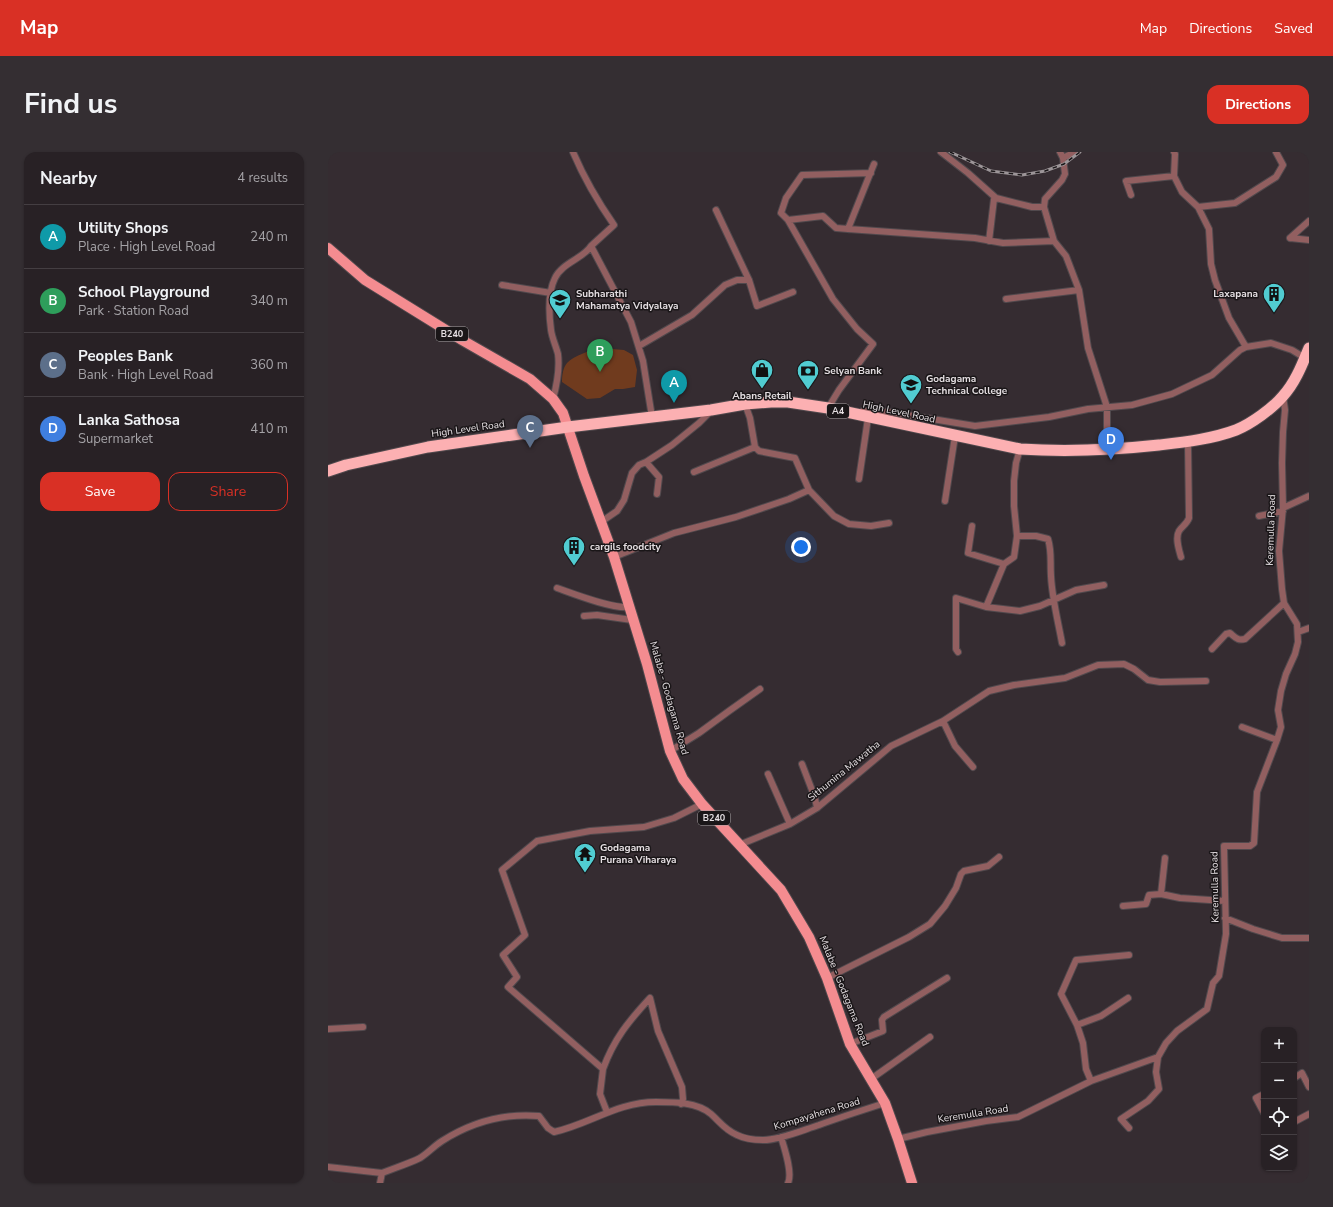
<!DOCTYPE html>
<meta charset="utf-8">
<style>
body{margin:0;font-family:"Nunito Sans",sans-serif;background:#342e32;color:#f1f3f6}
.controls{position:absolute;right:12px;bottom:12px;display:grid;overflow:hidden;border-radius:8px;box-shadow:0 1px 3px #0004}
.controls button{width:36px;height:36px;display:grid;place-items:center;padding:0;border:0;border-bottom:1px solid #443e42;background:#282125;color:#f1f3f6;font:20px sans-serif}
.you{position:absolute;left:473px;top:395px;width:14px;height:14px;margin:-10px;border:3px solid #fff;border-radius:50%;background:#1a73e8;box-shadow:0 0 0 6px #1a73e833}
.badge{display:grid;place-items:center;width:26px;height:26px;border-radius:50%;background:#d93025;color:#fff;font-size:13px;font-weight:700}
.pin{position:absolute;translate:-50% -33px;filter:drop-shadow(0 1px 2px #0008)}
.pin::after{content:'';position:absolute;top:21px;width:14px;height:12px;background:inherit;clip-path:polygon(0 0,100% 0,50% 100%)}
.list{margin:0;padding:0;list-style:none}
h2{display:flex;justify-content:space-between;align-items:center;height:52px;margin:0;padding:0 16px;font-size:17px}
h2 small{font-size:13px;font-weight:400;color:#a5a3a7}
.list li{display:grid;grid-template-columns:26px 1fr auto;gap:12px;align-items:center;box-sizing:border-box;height:64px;padding:0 16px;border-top:1px solid #443e42}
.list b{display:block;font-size:15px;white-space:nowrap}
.list p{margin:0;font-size:13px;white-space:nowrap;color:#a5a3a7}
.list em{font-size:13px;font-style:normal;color:#a5a3a7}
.actions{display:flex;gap:8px;padding:12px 16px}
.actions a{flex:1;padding:9px 0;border:1px solid #d93025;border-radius:12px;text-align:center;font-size:14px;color:#d93025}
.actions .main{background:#d93025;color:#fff}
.icon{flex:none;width:22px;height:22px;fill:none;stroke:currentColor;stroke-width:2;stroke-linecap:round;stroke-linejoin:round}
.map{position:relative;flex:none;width:981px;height:1031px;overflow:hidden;border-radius:12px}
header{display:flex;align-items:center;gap:24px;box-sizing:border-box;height:56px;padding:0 20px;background:#d93025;color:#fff}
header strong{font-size:19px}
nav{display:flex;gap:22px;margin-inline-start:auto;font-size:14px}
.intro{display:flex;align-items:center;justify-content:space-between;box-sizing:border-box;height:96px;padding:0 24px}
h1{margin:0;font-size:28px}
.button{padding:10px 18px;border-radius:12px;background:#d93025;color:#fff;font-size:14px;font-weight:700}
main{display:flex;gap:24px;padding:0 24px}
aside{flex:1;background:#282125;border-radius:12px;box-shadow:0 1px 3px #0004}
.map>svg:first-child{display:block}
</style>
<header>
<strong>Map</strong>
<nav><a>Map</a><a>Directions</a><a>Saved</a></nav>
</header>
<div class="intro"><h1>Find us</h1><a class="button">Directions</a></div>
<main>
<aside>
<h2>Nearby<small>4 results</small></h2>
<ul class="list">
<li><span class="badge" style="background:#0f9aa8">A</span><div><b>Utility Shops</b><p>Place · High Level Road</p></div><em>240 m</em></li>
<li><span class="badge" style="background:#2e9e5b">B</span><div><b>School Playground</b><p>Park · Station Road</p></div><em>340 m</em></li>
<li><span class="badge" style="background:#5c6f8a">C</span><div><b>Peoples Bank</b><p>Bank · High Level Road</p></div><em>360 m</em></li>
<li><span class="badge" style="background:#3f7fe0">D</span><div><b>Lanka Sathosa</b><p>Supermarket</p></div><em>410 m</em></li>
</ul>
<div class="actions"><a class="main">Save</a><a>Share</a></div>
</aside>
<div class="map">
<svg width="981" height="1031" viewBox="0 0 981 1031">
<rect width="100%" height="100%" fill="#352c31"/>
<path fill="#703b1e" d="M272,196L296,198L305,203L309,218L307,235L295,237H287L272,246L259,247L234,230C234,223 235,216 239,211C245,204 263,198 272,196Z"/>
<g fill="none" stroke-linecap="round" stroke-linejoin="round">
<g stroke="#51494d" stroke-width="8">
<path id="street" d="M245,0C256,26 270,50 286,73L263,94L303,170L315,209L324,265
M613,0L640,21L668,46
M732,0L735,6L737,22L734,28L717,47L716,55L726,89L738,104L751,138L760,196L779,255V298
M846,0L847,2L846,24L854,40L870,55L881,77L883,112L887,128L901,166L918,195
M735,6L747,0
M803,43L798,29L846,24
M870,55L907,51L948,25L955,13L948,0
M388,58L421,128L429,154L465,140
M460,68L453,61L458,46L474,23L543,21
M520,77L546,12
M962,86L981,69
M962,86L981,88
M661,89L666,47L668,46L704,55H716
M174,133L223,141
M678,147L751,138
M311,194L364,163L397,133L409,128H421
M225,247C229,232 232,218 230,202C228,194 224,186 223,178C221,163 220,140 227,126C234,111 256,106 263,94
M417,252L422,266L427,295L431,299L467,306L481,338L506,364L521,372L543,374L561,371
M500,256L511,238L545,192L529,177L505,147L460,68L495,64L508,76L520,77L647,86L675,91L726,89
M535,259L561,260L647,274L721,265L760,257L804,253L844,242L884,223L912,198L918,195L943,191L964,198L977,206
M318,310L331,325L329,342
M366,320L427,295
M531,327L540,266
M617,349L627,284
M955,356L981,344
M931,364L955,359
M273,370L289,359L296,348L304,321L311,313L318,310L344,293L371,271L382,260
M644,374L640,401L676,412L686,405L689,384L686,354V329L688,311L692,297
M689,384H708L720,387C724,400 722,410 723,424C724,446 730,469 734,491
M286,405L346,381L408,365L461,347L481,338
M853,405C851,398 847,386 851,379C854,374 859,372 861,366L860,290
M229,436C246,442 284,457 301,455
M658,455L692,459L712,454L748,438L776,433
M256,464L269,463L304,468
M970,480L981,476
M884,497L898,482L902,481C908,486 910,489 917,487L956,451
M630,500L628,497V446L658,455L676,412
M615,569L627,594L645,615
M914,575L949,588
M342,599L371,581L401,559L432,537
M474,612L487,646L489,656
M440,622L462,672
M411,693L462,672L489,656L563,594L615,569L661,539L686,533L737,526L770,513L796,512L806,517L820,528L832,530L878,529
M833,742L837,706
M795,754L818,752L821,743L833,742L852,746L897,749
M897,766L925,777L954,786H981
M499,826L581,785L602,772L617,754L628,736L633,722L636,719L660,714L671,705
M749,873L733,842L748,808L801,803
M0,877L35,875
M522,892L555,879L554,868L556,865L619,826
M830,905L838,891L849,879L879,857L885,831L891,824L898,782L896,694H922L926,691L929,640L949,588L953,575L950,558L953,539L958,522L967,502L970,490L969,472L956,451L954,437L951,399L955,356L954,311L955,280L957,258L955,244
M275,917C286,887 300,870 322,846L330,879L354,935L355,947L353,952
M966,926L974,921L981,935
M543,927L602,885
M763,929L758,917L755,891L749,873L773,864L800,846
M936,942L928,946L936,961
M279,960L272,942L275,917L180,835L189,825L175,803L197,783L174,718L209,689L262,679L316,675L346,666L374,652
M966,970L981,962
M453,985C456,995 465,1021 460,1031
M570,987L599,980L658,969L690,965L763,929L830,905L828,920L831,937L820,949L793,967L801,976
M0,1015L54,1021
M52,1031L54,1021C66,1016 80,1012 92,1006C100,1001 106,994 114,989C144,970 176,961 211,964L220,976L226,980C262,972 289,950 328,950C346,950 369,950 383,962C392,970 397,978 409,983C417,987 426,988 435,988C452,988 475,978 491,973C513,965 535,958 557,951"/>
</g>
<g stroke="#51494d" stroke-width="12">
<path id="primary" d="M0,96L37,128L134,188L202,227L225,247L235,261L256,324L286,405L319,512L342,599L355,627L374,652L453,738L481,785L499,826L522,892L557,951L570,987L584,1031"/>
</g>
<g stroke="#51494d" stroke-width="13">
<path id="highway" d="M0,319L18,313L100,295L240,275L383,258L417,252L443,250H460L500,256L692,297C739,300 785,298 831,293C857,290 884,287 908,278C923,272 945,256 955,244C967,231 974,213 981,196"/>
</g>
<use href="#street" stroke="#925f60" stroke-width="6"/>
<use href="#primary" stroke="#f48c90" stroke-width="10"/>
<use href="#highway" stroke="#fcb0b2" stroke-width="11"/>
<g stroke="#9c9598" stroke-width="3">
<path id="rail" d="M622,0L663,19L694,23L717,19L736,12L752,0"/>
</g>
<use href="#rail" stroke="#1a1618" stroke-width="1.5" stroke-dasharray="4.5" stroke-linecap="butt"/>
</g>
<defs>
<g id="building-pin" transform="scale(1.15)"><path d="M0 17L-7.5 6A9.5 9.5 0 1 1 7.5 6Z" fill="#51ccd1" stroke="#1a1618"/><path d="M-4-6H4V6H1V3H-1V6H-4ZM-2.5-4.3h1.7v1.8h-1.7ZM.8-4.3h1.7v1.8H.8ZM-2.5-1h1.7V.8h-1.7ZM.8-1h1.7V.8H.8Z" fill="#111"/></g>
<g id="school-pin" transform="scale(1.15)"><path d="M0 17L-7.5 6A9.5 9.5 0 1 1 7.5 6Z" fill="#51ccd1" stroke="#1a1618"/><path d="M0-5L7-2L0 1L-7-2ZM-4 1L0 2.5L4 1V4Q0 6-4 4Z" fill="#111"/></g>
<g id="shop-pin" transform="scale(1.15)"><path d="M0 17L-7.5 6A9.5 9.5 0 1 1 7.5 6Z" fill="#51ccd1" stroke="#1a1618"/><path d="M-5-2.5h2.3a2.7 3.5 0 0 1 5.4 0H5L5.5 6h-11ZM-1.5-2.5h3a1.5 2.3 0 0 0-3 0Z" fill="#111"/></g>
<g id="bank-pin" transform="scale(1.15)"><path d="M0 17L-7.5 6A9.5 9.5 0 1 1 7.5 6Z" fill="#51ccd1" stroke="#1a1618"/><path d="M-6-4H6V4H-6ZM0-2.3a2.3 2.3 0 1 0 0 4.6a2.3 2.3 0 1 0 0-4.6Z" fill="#111"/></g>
<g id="university-pin" transform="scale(1.15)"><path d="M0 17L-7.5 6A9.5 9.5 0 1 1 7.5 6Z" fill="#51ccd1" stroke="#1a1618"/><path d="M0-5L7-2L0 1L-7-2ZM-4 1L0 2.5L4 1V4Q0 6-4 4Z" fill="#111"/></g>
<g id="temple-pin" transform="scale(1.15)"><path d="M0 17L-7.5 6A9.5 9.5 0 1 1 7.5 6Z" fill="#51ccd1" stroke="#1a1618"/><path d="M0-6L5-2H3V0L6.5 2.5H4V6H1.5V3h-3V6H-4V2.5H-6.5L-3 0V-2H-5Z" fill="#111"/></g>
</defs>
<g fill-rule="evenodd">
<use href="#building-pin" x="946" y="142"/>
<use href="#school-pin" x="232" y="148"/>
<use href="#shop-pin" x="434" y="218"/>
<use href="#bank-pin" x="480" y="219"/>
<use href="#university-pin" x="583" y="233"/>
<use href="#building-pin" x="246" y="395"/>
<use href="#temple-pin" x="257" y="702"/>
</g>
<g text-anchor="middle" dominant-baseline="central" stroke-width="3" stroke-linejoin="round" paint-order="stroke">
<g fill="#1a1618" stroke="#a8a3a5" stroke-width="1">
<rect x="108" y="175" width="32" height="14" rx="3"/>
<rect x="499" y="252" width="22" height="14" rx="3"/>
<rect x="370" y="659" width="32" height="14" rx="3"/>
</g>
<g font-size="9" font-weight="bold" fill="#e5dfe2">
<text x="124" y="182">B240</text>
<text x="510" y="259">A4</text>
<text x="386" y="666">B240</text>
</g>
<g font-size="10" font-weight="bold" fill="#e5dfe2" stroke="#1a1618" text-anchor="start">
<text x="248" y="142">Subharathi<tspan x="248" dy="12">Mahamatya Vidyalaya</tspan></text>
<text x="930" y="142" text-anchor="end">Laxapana</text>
<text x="496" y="219">Selyan Bank</text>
<text x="598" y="227">Godagama<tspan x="598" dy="12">Technical College</tspan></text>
<text x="434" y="244" text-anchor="middle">Abans Retail</text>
<text x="262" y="395">cargils foodcity</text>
<text x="272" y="696">Godagama<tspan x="272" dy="12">Purana Viharaya</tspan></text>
</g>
<g font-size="10" fill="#e5dfe2" stroke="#1a1618">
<text transform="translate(571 260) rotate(12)">High Level Road</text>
<text transform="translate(140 277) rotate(-8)">High Level Road</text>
<text transform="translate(943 378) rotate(-88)">Keremulla Road</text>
<text transform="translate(341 546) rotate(74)">Malabe - Godagama Road</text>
<text transform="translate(516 619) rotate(-39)">Sithumina Mawatha</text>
<text transform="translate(887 735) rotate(-91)">Keremulla Road</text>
<text transform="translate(516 839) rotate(68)">Malabe - Godagama Road</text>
<text transform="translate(489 962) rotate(-17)">Kompayahena Road</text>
<text transform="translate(645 962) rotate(-9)">Keremulla Road</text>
</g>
</g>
</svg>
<div class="controls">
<button>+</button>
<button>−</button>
<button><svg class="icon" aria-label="locate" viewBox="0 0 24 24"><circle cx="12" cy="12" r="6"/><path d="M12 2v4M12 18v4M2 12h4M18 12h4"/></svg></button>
<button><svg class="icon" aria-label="layers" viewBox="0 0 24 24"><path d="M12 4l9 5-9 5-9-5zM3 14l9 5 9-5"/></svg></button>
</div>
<div class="you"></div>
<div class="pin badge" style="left:346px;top:251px;background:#0f9aa8">A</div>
<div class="pin badge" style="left:272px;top:220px;background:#2e9e5b">B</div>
<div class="pin badge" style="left:202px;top:296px;background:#5c6f8a">C</div>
<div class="pin badge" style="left:783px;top:308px;background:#3f7fe0">D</div>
</div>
</main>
